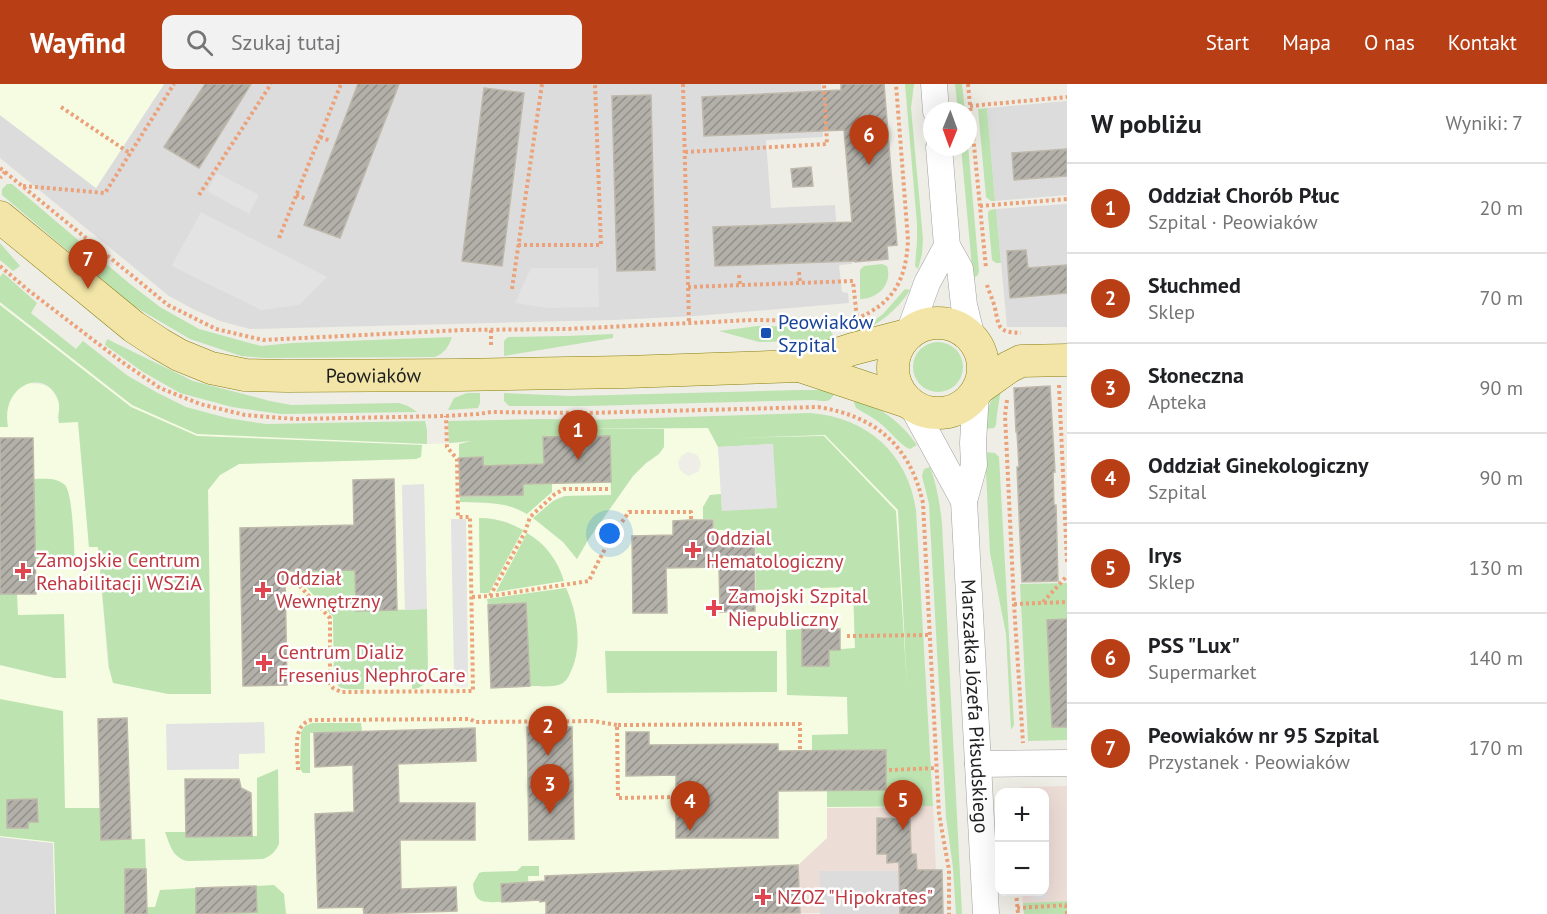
<!DOCTYPE html>
<html lang="pl">
<meta charset="utf-8">
<style>
body{margin:0;font-family:"PT Sans",sans-serif;background:#f2f2f2;color:#202124}
.controls{position:absolute;right:18px;bottom:18px;display:grid;overflow:hidden;border-radius:12px;box-shadow:0 6px 24px #0002}
.controls button{width:54px;height:54px;display:grid;place-items:center;padding:0;border:0;border-bottom:2px solid #e0e0e0;background:#fff;color:#202124;font:30px sans-serif}
.compass{position:absolute;left:923px;top:18px;width:54px;height:54px;border-radius:50%;background:#fff;box-shadow:0 6px 24px #0002;rotate:181deg}
.you{position:absolute;left:610px;top:450px;width:21px;height:21px;margin:-15px;border:4px solid #fff;border-radius:50%;background:#1a73e8;box-shadow:0 0 0 9px #1a73e833}
.badge{display:grid;place-items:center;width:39px;height:39px;border-radius:50%;background:#b83e15;color:#fff;font-size:20px;font-weight:700}
.pin{position:absolute;translate:-50% -50px;filter:drop-shadow(0 2px 3px #0008)}
.pin::after{content:'';position:absolute;top:32px;width:21px;height:18px;background:inherit;clip-path:polygon(0 0,100% 0,50% 100%)}
.list{margin:0;padding:0;list-style:none}
h2{display:flex;justify-content:space-between;align-items:center;height:78px;margin:0;padding:0 24px;font-size:26px}
h2 small{font-size:20px;font-weight:400;color:#757577}
.list li{display:grid;grid-template-columns:39px 1fr auto;gap:18px;align-items:center;box-sizing:border-box;height:90px;padding:0 24px;border-top:2px solid #e0e0e0}
.list b{display:block;font-size:22px;white-space:nowrap}
.list p{margin:0;font-size:20px;white-space:nowrap;color:#757577}
.list em{font-size:20px;font-style:normal;color:#757577}
.icon{flex:none;width:33px;height:33px;fill:none;stroke:currentColor;stroke-width:2;stroke-linecap:round;stroke-linejoin:round}
.map{position:relative;flex:none;width:1067px;height:830px;overflow:hidden}
header{display:flex;align-items:center;gap:36px;box-sizing:border-box;height:84px;padding:0 30px;background:#b83e15;color:#fff}
header strong{font-size:28px}
nav{display:flex;gap:33px;margin-inline-start:auto;font-size:21px}
.search{width:420px;height:54px;background:#f2f2f2;display:flex;align-items:center;gap:15px;box-sizing:border-box;padding:0 21px;border-radius:12px;color:#757577;font-size:22px}
main{display:flex}
aside{flex:1;background:#fff}
.map>svg:first-child{display:block}
</style>
<header>
<strong>Wayfind</strong>
<div class="search"><svg class="icon" aria-label="search" viewBox="0 0 24 24"><circle cx="10" cy="10" r="6"/><path d="M15 15l6 6"/></svg>Szukaj tutaj</div>
<nav><a>Start</a><a>Mapa</a><a>O nas</a><a>Kontakt</a></nav>
</header>
<main>
<div class="map">
<svg width="1067" height="830" viewBox="0 0 1067 830">
<defs>
<pattern id="building-hatch" width="6" height="6" patternUnits="userSpaceOnUse" patternTransform="scale(1.5)"><rect width="6" height="6" fill="#b3b0a9"/><path d="M-1 1l2-2M0 6l6-6M5 7l2-2" fill="none" stroke="#918f89"/></pattern>
</defs>
<rect width="100%" height="100%" fill="#eeeee6"/>
<path fill="#dddcdc" fill-rule="evenodd" d="M164,0H821L823,53L766,56L771,124L835,121L839,177L852,176V180L839,181L842,208L848,209L849,219L696,232L614,236L250,245L220,237L193,225L169,212L0,74V31L96,104ZM201,129L326,193H327L172,182Z
M1067,17V111L995,117L987,24Z
M1067,120V243H1007L996,125Z
M0,753L53,759L55,830H0Z
M942,786L943,830H820L819,787Z"/>
<path fill="#edddd7" d="M1067,702V817L1023,819L1022,808H1044V708H1019L1021,703Z
M933,722L936,786L819,787L820,829H800L798,781L827,754V724Z"/>
<path fill="#f5fce2" fill-rule="evenodd" d="M0,0H164L96,104L0,31Z
M0,219L132,321L197,350L427,360L459,359L476,356L512,345L708,344L714,355L825,351L898,426L913,723L827,724V754L798,781L800,829L55,830L53,759L0,753V581L54,594L66,593L0,510V343L8,342L5,336L4,319L7,311L12,304L30,299L44,301L51,305L59,317V327L57,334L78,338L89,462H98L108,584L211,610L208,406L220,391L239,380L416,375L422,361L197,352L131,323L0,221ZM512,346H664L653,375L646,379L633,392L588,456L577,475L563,458L545,443L553,417L559,413L565,412L611,411L610,352L543,353L544,399L527,430L511,422L503,420L460,418L461,412L523,411L483,382V373ZM824,352L912,722L827,723V706H886V666H812V651L848,650L847,612L787,611L802,582H829L840,566L855,565L853,502L756,506L755,446H715L714,435L703,434V423L710,411L721,410L718,363L715,356ZM688,368L695,370L698,372L701,379L699,387L689,392L686,391L680,386L678,379L681,372ZM34,395H50L74,479H52ZM402,401H424L428,592L426,596L413,593L364,594L363,605L339,604L334,596L333,532L293,487L356,527L405,526ZM479,434L494,435L507,438L523,447L480,509ZM466,435L468,592V603L460,604L453,601V599L456,592L451,436ZM566,504L574,524L577,545V559L574,580L566,597L526,519L487,515ZM264,638L265,669L238,670ZM302,644L309,649L310,689ZM257,694L277,764L274,768L263,775L187,777L182,775L174,770L166,748L186,753L257,752ZM522,782H539L528,791L529,817L482,788L518,787Z"/>
<path fill="#bde3b1" fill-rule="evenodd" d="M905,0H914L911,24L923,155L922,170L918,185L915,182L917,158V140Z
M955,0H962L965,27H958Z
M987,24L995,117H991L986,113L978,25Z
M968,61L979,187L978,191L973,194L961,63H968Z
M7,100H12L130,200L160,223L199,245L261,262L292,259L452,253C449,262 445,269 435,273L265,274L241,272L190,255L132,221L2,111V105Z
M996,125L1001,179H996L992,176L988,132V128L990,126Z
M0,159L20,182L13,187L0,176Z
M882,180L887,182C893,201 877,215 860,215V186L864,182Z
M3,189L37,219L31,229L76,265L83,257L128,292L156,308L186,323L227,334L266,340L425,337L427,346V360L197,350L132,321L0,218V193Z
M905,205L910,206C897,227 879,239 858,251L856,246L875,236L883,230Z
M0,221L131,323L197,352L422,361L421,373L416,375L239,380L220,391L208,406L211,610H168L113,599L109,584L98,463H89L78,338L59,339C57,331 61,324 58,316C47,283 0,299 8,343H0Z
M758,242L829,243L835,256L759,258L719,247Z
M613,250V254L504,272V257L508,253L567,252Z
M107,255L193,297L270,317L291,321L399,319L408,322L417,328L281,330L232,323L180,309L143,288L105,261Z
M913 283a25 25 0 1 1 50 0a25 25 0 1 1-50 0Z
M1001,305L997,330L996,341L994,344L984,345C986,329 988,316 1001,305Z
M800,306H819L835,308C830,320 825,317 813,316L589,322H509L504,317V309L571,312Z
M467,309H480V319L478,324L448,326L454,314Z
M856,314C883,326 900,337 917,361L910,365C902,363 889,346 881,340C873,333 864,329 856,324L854,319Z
M810,329C867,333 908,370 916,426L933,722L827,723V706L886,666H812V651L848,650L847,613L787,611L786,546L802,545V582H829V566L855,564L853,503L756,506L755,446H714V435H703V423L710,411L721,410L722,427L773,360L718,363L708,344L546,345H664V363L659,370L646,379L633,392L588,456L577,475L563,458L533,434L553,417L565,412L611,411L610,352L543,353L544,399H552V408L527,430C505,417 485,419 460,418V413L523,411L483,382V373L459,374V360L471,357L449,359L448,337L542,335L587,336ZM825,351L898,426L907,602L896,427L824,352L730,354Z
M985,368L995,369L999,373L1014,641L1011,646L1006,550L990,469Z
M930,383C937,402 940,420 942,440L962,830H956L953,784L946,733L929,420L922,392L924,385Z
M33,395C44,395 56,393 65,401C73,410 74,465 75,479L52,480L51,474L35,475Z
M479,434C495,434 509,438 523,446L489,509H480Z
M527,449C546,460 558,477 564,497L496,508Z
M355,486L356,527L427,525L428,592C425,600 421,605 412,605V593L364,594V605C353,605 339,608 334,596L333,533L292,487Z
M1067,499V656L1028,657L1020,500Z
M566,504C577,529 583,562 571,587C569,592 567,596 563,599C555,604 539,602 530,602L526,519L488,521L487,515Z
M0,510H17L18,531L64,530L66,594H55L0,581Z
M605,567H777V608L607,609Z
M0,615L63,627L65,724H100L101,756L145,755L146,785L125,786V830H56L54,758L0,752Z
M312,639H361L362,647L310,649V689H303L300,685L301,648L305,642Z
M278,685L279,760C275,768 271,772 263,775L187,777C172,773 170,761 165,748H186L187,753L257,752V694Z
M522,782H539V792H528L529,817H519L501,801L502,818C485,818 475,821 473,800L479,789L482,788L517,787Z
M274,801L284,810L286,830H147V823H155L160,806L196,804L197,830L257,828L256,802Z
M1067,817V830H1024L1023,819Z"/>
<path fill="#e3e3e3" d="M217,89L259,111L249,130L207,107Z
M201,128L210,133L327,193L299,221L261,226L172,182Z
M531,184H598L599,223L548,224L515,219Z
M773,360L777,424L722,427L718,363Z
M424,400L427,525L405,526L402,401Z
M451,435H466L468,592H454Z
M264,638L265,669L239,670V685L167,686L166,640Z
M1045,777L1047,814L1031,816V808H1044Z"/>
<path fill="url(#building-hatch)" stroke="#beb8aa" stroke-width="1.5" d="M205,0H251L199,84L164,63Z
M358,0H399L340,154L304,141Z
M841,0H884L897,161L887,162L888,175L855,178V177L715,182L713,143L852,138L844,46L704,52L702,13L841,6Z
M484,4L524,9L502,182L462,177Z
M651,11L655,186L617,187L612,12Z
M1067,65V92L1014,96L1012,69Z
M811,83L813,102L793,103L791,85Z
M1026,166L1028,184L1067,181V209L1010,214L1007,167Z
M1050,302L1055,388H1053L1054,421H1056L1058,497L1022,498L1017,383H1019L1017,348H1016L1014,304Z
M610,352L611,398L523,400V411L460,412L459,374L483,373V382L544,380L543,353Z
M0,354H33L36,510H0Z
M394,395L397,526L356,527L355,486L285,487L287,601L243,602L240,444L354,441L353,396Z
M691,436H713V451H754L755,527L720,528L719,483L666,484L667,529H633L632,452L673,451V437Z
M526,519L530,602L491,604L488,521Z
M1067,535V643H1052L1047,536Z
M802,545H840V566H829V582H802Z
M127,634L131,755L101,756L98,635Z
M527,643H572L574,755L529,756Z
M475,644L476,677L398,680L399,719H475V756H400L401,805L456,803L457,827L364,830L363,823L318,824L315,730L354,728L353,681L315,683L314,649Z
M626,648H649V661L778,660V667L886,666V706L778,707V754H676V691L626,692Z
M185,695H239L241,704L251,709L252,752L186,753Z
M37,715L38,738H28V744H7V716Z
M877,734L910,735L911,770H916L917,786H942L943,830H900L899,778L887,779V770H877Z
M798,781L800,829L546,830V817L540,818L539,816L502,818L501,800L545,797V792Z
M125,785H146L147,830H125Z
M256,802L257,828L196,830V804Z"/>
<g fill="none" stroke-linecap="round" stroke-linejoin="round">
<g stroke="#a0a0a0" stroke-width="27">
<g id="minor">
<path d="M934,0L936,27"/>
<path d="M939,63L947,162L960,185L964,221L972,254"/>
<path d="M909,249L927,199L947,162"/>
<path id="s1" d="M976,308L973,359L974,381L964,417L986,830"/>
<path d="M911,320L964,417"/>
<path d="M978,680L1067,679"/>
</g>
</g>
<g stroke="#898010" stroke-width="33">
<g id="major">
<path id="s2" d="M0,133L134,243L160,260L179,271L211,284L245,291L287,292L457,291L626,288L800,282L853,265L907,251"/>
<circle cx="938" cy="284" r="45"/>
<path d="M800,282L908,318"/>
<path d="M978,305L1009,283L1021,277L1067,276"/>
</g>
</g>
<path stroke="#eba27a" stroke-width="4" stroke-dasharray="3 3" stroke-linecap="butt" d="M683,0L689,240
M968,0L986,184
M970,22L1067,13
M61,23L131,70
M320,53L331,57
M685,68L827,60L824,0
M0,84L5,88L0,94
M5,88L168,221L216,245L263,256L462,246L566,245L752,236L849,237
M23,102L105,109L174,0
M199,111L271,0
M296,111L307,115
M980,122L1067,115
M279,154L341,0
M518,161H601L595,0
M0,182L28,206L122,278L160,304L200,320L245,331L295,335L446,332L478,330L491,328L585,329L818,323C875,332 910,361 923,419L939,730L949,786V830
M799,188L800,199
M739,191L740,201
M987,201C989,208 993,216 995,224C999,244 998,248 1021,249
M688,203L853,197L857,235
M512,205L542,0
M856,235C894,219 906,196 908,156L896,0
M491,246V264
M1059,301L1067,478
M1007,316L1005,331L1014,520L1023,659
M285,493H291L330,534V600L333,604L341,608L473,607L470,433H458L457,375L447,363L446,332
M490,512L525,448L530,433L555,410L564,405H609
M472,513L490,512L589,497C600,472 613,450 629,428H691V436
M1043,518L1067,492
M1014,520L1067,518
M847,552L930,551
M298,686C298,670 291,642 311,636L470,635L475,638L593,637L617,641
M889,686L937,684
M676,713L618,714L617,641L800,640V667
M1016,808L1018,830
M1066,821L1067,830
M1017,824L1067,821"/>
<use href="#minor" stroke="#fff" stroke-width="26"/>
<use href="#major" stroke="#f2e5a7" stroke-width="32"/>
</g>
<rect fill="#1a4fb4" stroke="#fff" stroke-width="2" x="760" y="243" width="12" height="12" rx="3"/>
<g fill="#e0444e" stroke="#fff" stroke-width="2">
<path d="M690 457h6v6h6v6h-6v6h-6v-6h-6v-6h6z"/>
<path d="M20 478h6v6h6v6h-6v6h-6v-6h-6v-6h6z"/>
<path d="M260 497h6v6h6v6h-6v6h-6v-6h-6v-6h6z"/>
<path d="M711 515h6v6h6v6h-6v6h-6v-6h-6v-6h6z"/>
<path d="M261 570h6v6h6v6h-6v6h-6v-6h-6v-6h6z"/>
<path d="M760 804h6v6h6v6h-6v6h-6v-6h-6v-6h6z"/>
</g>
<g text-anchor="middle" dominant-baseline="central" stroke-width="5" stroke-linejoin="round" paint-order="stroke">
<g font-size="20" fill="#164399" stroke="#fff" text-anchor="start">
<text x="778" y="238">Peowiaków<tspan x="778" dy="23">Szpital</tspan></text>
</g>
<g font-size="20" fill="#1f1f1f" stroke="#fff">
<text stroke="none"><textPath href="#s2" startOffset="424">Peowiaków</textPath></text>
<text stroke="none"><textPath href="#s1" startOffset="316">Marszałka Józefa Piłsudskiego</textPath></text>
</g>
<g font-size="20" fill="#be3a42" stroke="#fff" text-anchor="start">
<text x="706" y="454">Oddzial<tspan x="706" dy="23">Hematologiczny</tspan></text>
<text x="36" y="476">Zamojskie Centrum<tspan x="36" dy="23">Rehabilitacji WSZiA</tspan></text>
<text x="276" y="494">Oddział<tspan x="276" dy="23">Wewnętrzny</tspan></text>
<text x="728" y="512">Zamojski Szpital<tspan x="728" dy="23">Niepubliczny</tspan></text>
<text x="278" y="568">Centrum Dializ<tspan x="278" dy="23">Fresenius NephroCare</tspan></text>
<text x="777" y="813">NZOZ "Hipokrates"</text>
</g>
</g>
</svg>
<div class="controls">
<button>+</button>
<button>−</button>
</div>
<svg class="compass" viewBox="-18 -18 36 36"><path d="M0-13l5 13h-10z" fill="#e53935"/><path d="M0 13l5-13h-10z" fill="#757577"/></svg>
<div class="you"></div>
<div class="pin badge" style="left:578px;top:376px">1</div>
<div class="pin badge" style="left:548px;top:672px">2</div>
<div class="pin badge" style="left:550px;top:730px">3</div>
<div class="pin badge" style="left:690px;top:747px">4</div>
<div class="pin badge" style="left:903px;top:746px">5</div>
<div class="pin badge" style="left:869px;top:81px">6</div>
<div class="pin badge" style="left:88px;top:205px">7</div>
</div>
<aside>
<h2>W pobliżu<small>Wyniki: 7</small></h2>
<ul class="list">
<li><span class="badge">1</span><div><b>Oddział Chorób Płuc</b><p>Szpital · Peowiaków</p></div><em>20 m</em></li>
<li><span class="badge">2</span><div><b>Słuchmed</b><p>Sklep</p></div><em>70 m</em></li>
<li><span class="badge">3</span><div><b>Słoneczna</b><p>Apteka</p></div><em>90 m</em></li>
<li><span class="badge">4</span><div><b>Oddział Ginekologiczny</b><p>Szpital</p></div><em>90 m</em></li>
<li><span class="badge">5</span><div><b>Irys</b><p>Sklep</p></div><em>130 m</em></li>
<li><span class="badge">6</span><div><b>PSS &quot;Lux&quot;</b><p>Supermarket</p></div><em>140 m</em></li>
<li><span class="badge">7</span><div><b>Peowiaków nr 95 Szpital</b><p>Przystanek · Peowiaków</p></div><em>170 m</em></li>
</ul>
</aside>
</main>
